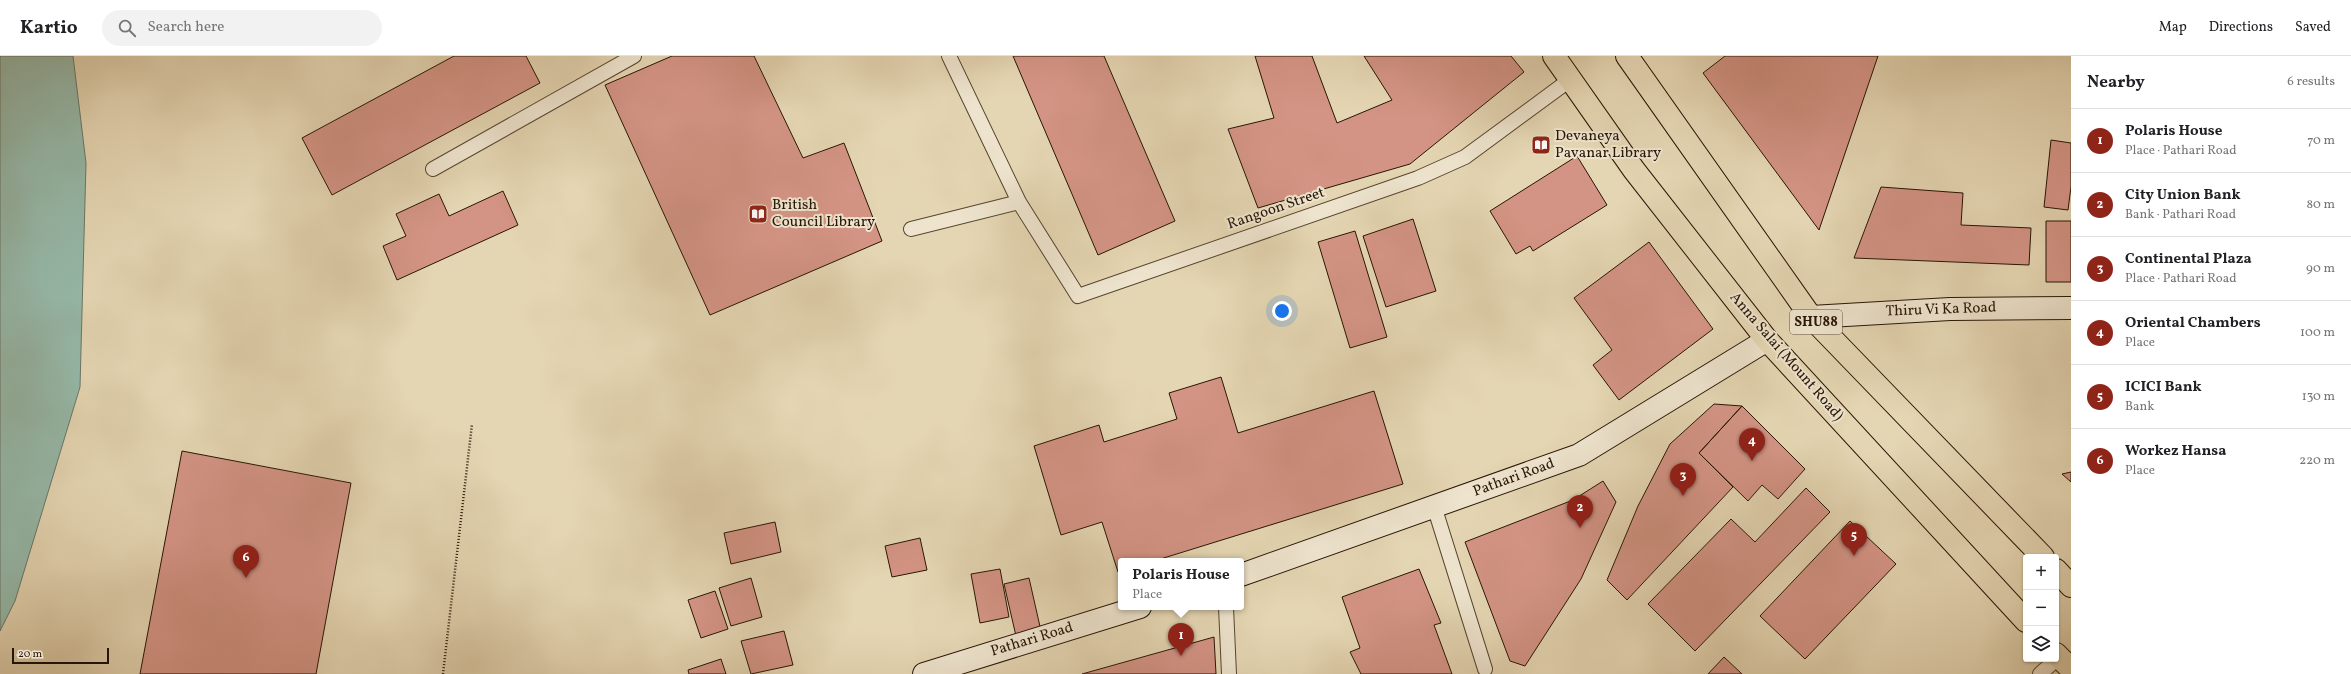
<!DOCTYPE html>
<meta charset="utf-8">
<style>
body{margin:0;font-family:Vollkorn,serif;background:#f2f2f2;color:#202124}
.controls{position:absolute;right:12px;bottom:12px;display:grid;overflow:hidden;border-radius:4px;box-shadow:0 1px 3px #0004}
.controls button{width:36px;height:36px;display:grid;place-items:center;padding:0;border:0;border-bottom:1px solid #e0e0e0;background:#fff;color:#202124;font:20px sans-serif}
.scale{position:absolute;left:12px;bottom:10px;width:97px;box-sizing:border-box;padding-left:4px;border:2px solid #271505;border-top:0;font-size:11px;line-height:14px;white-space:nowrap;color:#271505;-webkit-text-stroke:3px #eee4ce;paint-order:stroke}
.you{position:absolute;left:1282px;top:255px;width:14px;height:14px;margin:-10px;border:3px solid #fff;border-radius:50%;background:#1a73e8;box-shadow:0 0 0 6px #1a73e833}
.badge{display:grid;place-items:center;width:26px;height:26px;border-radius:50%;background:#8f2418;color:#fff;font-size:13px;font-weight:700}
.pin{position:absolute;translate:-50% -33px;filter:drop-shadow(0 1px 2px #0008)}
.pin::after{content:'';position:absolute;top:21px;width:14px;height:12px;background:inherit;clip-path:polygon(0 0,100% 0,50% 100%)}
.popup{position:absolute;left:1118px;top:502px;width:126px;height:52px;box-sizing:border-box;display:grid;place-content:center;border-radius:4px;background:#fff;filter:drop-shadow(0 1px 3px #0005);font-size:13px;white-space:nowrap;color:#757577}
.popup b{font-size:15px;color:#202124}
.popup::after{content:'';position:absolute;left:50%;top:100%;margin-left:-8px;border:8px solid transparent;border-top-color:#fff}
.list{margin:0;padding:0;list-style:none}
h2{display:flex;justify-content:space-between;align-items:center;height:52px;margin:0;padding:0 16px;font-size:17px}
h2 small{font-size:13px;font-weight:400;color:#757577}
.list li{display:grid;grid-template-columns:26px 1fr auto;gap:12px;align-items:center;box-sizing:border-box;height:64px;padding:0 16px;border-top:1px solid #e0e0e0}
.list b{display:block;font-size:15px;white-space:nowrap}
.list p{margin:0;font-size:13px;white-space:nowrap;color:#757577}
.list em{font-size:13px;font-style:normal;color:#757577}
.icon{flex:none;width:22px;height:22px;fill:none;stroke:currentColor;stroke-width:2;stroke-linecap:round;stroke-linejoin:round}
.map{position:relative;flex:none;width:2071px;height:618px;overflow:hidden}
header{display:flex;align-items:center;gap:24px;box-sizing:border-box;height:56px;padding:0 20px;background:#fff;border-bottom:1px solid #e0e0e0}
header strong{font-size:19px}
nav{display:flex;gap:22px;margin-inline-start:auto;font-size:14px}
.search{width:280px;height:36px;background:#f2f2f2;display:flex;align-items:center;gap:10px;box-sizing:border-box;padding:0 14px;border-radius:22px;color:#757577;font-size:15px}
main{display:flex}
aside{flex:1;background:#fff}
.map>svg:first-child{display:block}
</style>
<header>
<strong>Kartio</strong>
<div class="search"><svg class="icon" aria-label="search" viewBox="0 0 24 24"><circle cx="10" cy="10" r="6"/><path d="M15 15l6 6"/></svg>Search here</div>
<nav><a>Map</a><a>Directions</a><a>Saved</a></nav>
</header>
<main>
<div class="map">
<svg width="2071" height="618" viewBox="0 0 2071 618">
<rect width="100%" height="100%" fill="#e5d6b3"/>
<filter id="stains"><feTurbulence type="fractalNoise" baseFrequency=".005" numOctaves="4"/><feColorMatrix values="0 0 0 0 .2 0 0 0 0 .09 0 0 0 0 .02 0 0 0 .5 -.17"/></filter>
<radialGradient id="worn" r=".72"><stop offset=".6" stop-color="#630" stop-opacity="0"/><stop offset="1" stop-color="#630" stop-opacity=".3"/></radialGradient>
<path fill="#96b9a9" stroke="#6a7767" d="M0,0H73L86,107L80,331L15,545L0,575Z"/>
<path fill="#d49485" stroke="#271505" d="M454,0H526L540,27L332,139L302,82Z
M672,0H754L803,102L844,87L882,185L710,259L605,29Z
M1013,0H1104L1175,165L1098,199Z
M1255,0H1312L1337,67L1392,44L1364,0H1511L1524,16L1410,108L1258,152L1228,73L1274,62Z
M1725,0H1878L1819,174L1703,17Z
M2051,84L2071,87V131L2068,154L2044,151Z
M1577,100L1607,149L1533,195L1530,190L1516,198L1490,155Z
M1881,131L1963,137L1961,169L2031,172L2029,209L1854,202Z
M503,135L518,169L397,224L383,190L406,180L396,158L439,138L449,160Z
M1413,163L1436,235L1386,251L1363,180Z
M2046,165H2071V226H2046Z
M1355,175L1387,281L1350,292L1318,186Z
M1649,186L1713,273L1619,344L1593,309L1612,294L1574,242Z
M1221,321L1238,377L1374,335L1403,428L1154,505H1121V515L1118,516L1102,466L1061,479L1034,390L1099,369L1104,386L1177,363L1169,337Z
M1714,348L1742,350L1699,397L1733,431L1627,544L1607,524L1638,450L1670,388Z
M1742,350L1805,413L1778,443L1762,429L1748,445L1699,397Z
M182,395L351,427L316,618H140Z
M2071,416V426L2062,418Z
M1603,425L1616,446L1581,523L1525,610L1510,605L1465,486L1573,444Z
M1806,432L1830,456L1695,595L1648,548L1731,463L1755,486Z
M1850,465L1896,508L1805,603L1760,560Z
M775,466L781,496L731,508L724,477Z
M920,482L927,514L892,521L885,490Z
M1000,513L1009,561L980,567L971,518Z
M1419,513L1441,567L1434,569L1452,618H1361L1350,596L1360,592L1342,541Z
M751,522L762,561L731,570L719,532Z
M1029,522L1041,575L1016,580L1004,528Z
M715,535L728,573L701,582L688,544Z
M784,575L793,609L751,618L741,585Z
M1214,581L1216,618H1082Z
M1724,601L1742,618H1708Z
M721,603L726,618H689L688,614Z"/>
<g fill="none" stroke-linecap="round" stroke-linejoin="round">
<g stroke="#564530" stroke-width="16">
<path id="lane" d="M949,0L1019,146
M433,113L634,0
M911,173L1019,146L1078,240L1418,122L1465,101L1571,23
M1434,450L1485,613
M1226,551L1229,618
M2040,618L2059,601"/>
</g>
<g stroke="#271505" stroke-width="24">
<path id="secondary" d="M1811,261L1950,253L2071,252
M1241,519L1579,399L1767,284
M924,618L1140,551"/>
</g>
<g stroke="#271505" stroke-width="24">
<path id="primary" d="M1554,0L1634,114L1767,284L2026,565
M1627,0L1811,261L2043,501
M2056,514L2071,530
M2056,598L2071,613"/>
</g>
<path stroke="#271505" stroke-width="2.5" stroke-dasharray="1 2" stroke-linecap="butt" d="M443,618L472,368"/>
<use href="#lane" stroke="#eee4ce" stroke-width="14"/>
<use href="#secondary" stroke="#eee4ce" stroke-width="22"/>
<use href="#primary" stroke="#e5d6b3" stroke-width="22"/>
</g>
<defs>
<g id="library-square" transform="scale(1)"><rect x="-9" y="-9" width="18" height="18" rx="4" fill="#8f2418" stroke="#eee4ce"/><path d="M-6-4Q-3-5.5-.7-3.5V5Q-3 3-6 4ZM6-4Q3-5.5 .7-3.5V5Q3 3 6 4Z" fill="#fff"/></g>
</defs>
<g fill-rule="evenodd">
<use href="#library-square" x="1541" y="89"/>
<use href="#library-square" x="758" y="158"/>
</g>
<g text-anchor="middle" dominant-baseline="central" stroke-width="4" stroke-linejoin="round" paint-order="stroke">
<rect fill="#eee4ce" stroke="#635341" stroke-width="1" x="1790" y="254" width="52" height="24" rx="3"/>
<g font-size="14" font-weight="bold" fill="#271505">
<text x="1816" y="266">SHU88</text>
</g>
<g font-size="15" fill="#271505" stroke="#eee4ce" text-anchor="start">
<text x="1555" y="80">Devaneya<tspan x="1555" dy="17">Pavanar Library</tspan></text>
<text x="772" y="149">British<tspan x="772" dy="17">Council Library</tspan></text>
</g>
<g font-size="15" fill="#271505" stroke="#eee4ce">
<text transform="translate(1276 153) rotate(-19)">Rangoon Street</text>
<text transform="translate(1941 254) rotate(-2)">Thiru Vi Ka Road</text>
<text transform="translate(1786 301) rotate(49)">Anna Salai (Mount Road)</text>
<text transform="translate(1514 422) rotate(-20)">Pathari Road</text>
<text transform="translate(1032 584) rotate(-17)">Pathari Road</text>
</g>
</g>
<rect width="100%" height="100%" filter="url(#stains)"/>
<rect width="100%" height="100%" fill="url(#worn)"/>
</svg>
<div class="controls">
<button>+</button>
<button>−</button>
<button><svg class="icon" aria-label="layers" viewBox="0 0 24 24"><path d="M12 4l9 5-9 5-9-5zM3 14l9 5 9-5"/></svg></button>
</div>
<div class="scale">20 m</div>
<div class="you"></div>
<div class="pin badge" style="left:1181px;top:600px">1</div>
<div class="popup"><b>Polaris House</b>Place</div>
<div class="pin badge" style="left:1580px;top:472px">2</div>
<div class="pin badge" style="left:1683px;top:440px">3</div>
<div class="pin badge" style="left:1752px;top:405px">4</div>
<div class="pin badge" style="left:1854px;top:500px">5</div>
<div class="pin badge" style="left:246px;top:522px">6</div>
</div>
<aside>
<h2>Nearby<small>6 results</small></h2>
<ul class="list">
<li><span class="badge">1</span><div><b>Polaris House</b><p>Place · Pathari Road</p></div><em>70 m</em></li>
<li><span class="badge">2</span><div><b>City Union Bank</b><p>Bank · Pathari Road</p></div><em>80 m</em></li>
<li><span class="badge">3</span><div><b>Continental Plaza</b><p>Place · Pathari Road</p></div><em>90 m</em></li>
<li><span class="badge">4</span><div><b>Oriental Chambers</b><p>Place</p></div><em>100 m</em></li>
<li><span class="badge">5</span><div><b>ICICI Bank</b><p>Bank</p></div><em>130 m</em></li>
<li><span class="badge">6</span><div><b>Workez Hansa</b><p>Place</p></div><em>220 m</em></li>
</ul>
</aside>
</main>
